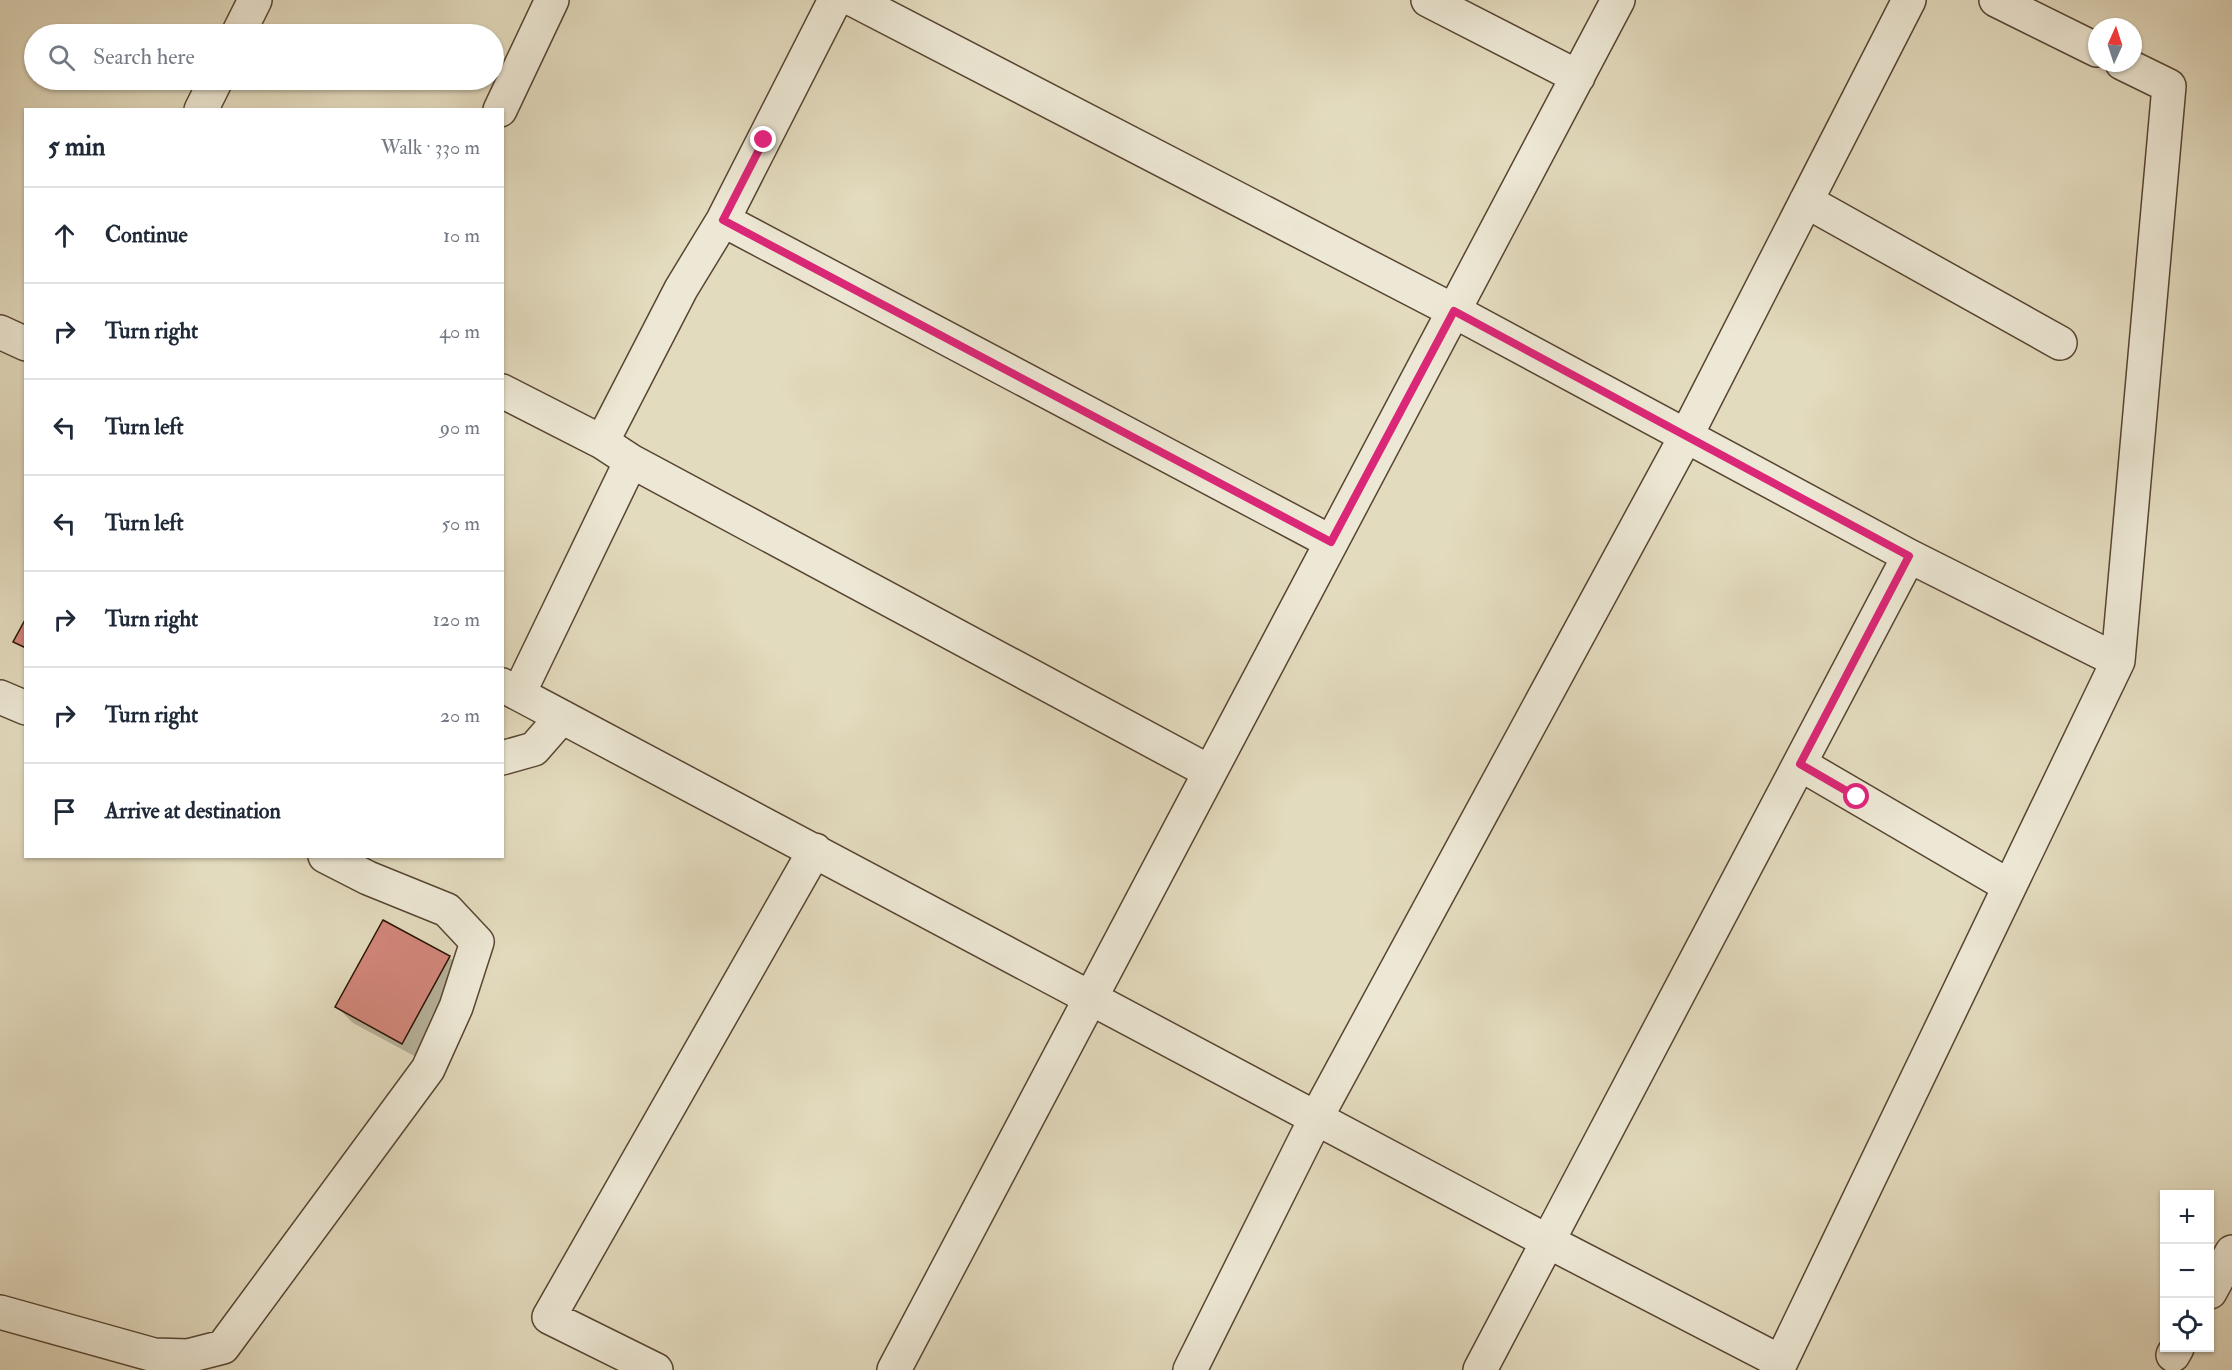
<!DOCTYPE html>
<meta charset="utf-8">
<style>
body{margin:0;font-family:"IM FELL Double Pica",serif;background:#f2f2f3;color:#1f2937}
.controls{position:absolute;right:18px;bottom:18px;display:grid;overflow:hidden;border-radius:0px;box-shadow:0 2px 4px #0004}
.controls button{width:54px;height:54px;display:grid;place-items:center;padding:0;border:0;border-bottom:2px solid #e0e1e3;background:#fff;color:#1f2937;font:30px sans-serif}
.compass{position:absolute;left:2088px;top:18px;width:54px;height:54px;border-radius:50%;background:#fff;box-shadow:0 2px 4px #0004;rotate:3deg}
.stop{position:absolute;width:18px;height:18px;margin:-14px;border:4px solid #db2777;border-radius:50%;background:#fff}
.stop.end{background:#db2777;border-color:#fff;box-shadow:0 2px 6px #0008}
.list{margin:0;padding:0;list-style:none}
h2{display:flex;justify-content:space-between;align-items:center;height:78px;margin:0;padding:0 24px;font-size:26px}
h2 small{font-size:20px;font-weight:400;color:#747a83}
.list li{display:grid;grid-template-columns:39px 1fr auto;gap:18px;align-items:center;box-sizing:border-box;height:96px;padding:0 24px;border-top:2px solid #e0e1e3}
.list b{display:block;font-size:22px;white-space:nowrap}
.list em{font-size:20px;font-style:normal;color:#747a83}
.icon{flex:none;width:33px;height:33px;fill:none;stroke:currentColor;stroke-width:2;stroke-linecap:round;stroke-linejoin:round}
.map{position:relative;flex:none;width:2232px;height:1370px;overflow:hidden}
.search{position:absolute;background:#fff;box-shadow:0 2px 4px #0004;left:24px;top:24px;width:480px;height:66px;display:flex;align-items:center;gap:15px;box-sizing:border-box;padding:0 21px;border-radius:33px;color:#747a83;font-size:22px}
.panel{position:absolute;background:#fff;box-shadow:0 2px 4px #0004;left:24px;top:108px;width:480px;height:750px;border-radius:0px}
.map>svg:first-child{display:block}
</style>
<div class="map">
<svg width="2232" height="1370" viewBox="0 0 2232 1370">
<rect width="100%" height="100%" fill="#e3dbbe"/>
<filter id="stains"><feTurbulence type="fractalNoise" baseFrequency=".00333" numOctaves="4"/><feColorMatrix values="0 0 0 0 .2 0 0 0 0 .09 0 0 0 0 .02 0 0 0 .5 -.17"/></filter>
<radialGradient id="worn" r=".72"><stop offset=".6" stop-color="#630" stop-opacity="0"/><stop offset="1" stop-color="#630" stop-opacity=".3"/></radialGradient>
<path fill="#0003" d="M449,957L465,973L418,1058L353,1023L337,1007Z"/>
<path fill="#d2867a" stroke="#281303" stroke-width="1.5" d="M26,618V648L13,642Z
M383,920L450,956L402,1044L335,1007Z"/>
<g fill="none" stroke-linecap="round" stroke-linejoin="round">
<g stroke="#574532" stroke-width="36">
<path id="minor" d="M854,0L1454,311L1909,556L2118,661
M1428,0L1578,77
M1996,0L2097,50
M238,34L255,0
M201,110L216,80
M500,110L552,0
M1806,201L2060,343
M723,220L1331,542
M0,332L26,344
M502,391L602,442L681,289L723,220L835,0
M602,442L631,461L1210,772
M502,685L1549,1242L1781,1362
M519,693L631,461
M0,697L26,708
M502,758L534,749L562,717
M1800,764L2009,886
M2210,1292L2232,1252
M0,1312L154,1355L188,1356L223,1347L428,1069L456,1007L477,942L447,910L368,878L325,856
M2173,1355L2177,1348
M656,1370L549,1317L815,850
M894,1370L1618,0
M1190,1370L1316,1118L1686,436L1909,0
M1480,1370L1909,556
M1777,1370L2118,661L2169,86L2122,63"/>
</g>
<use href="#minor" stroke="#ede8d5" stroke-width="33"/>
</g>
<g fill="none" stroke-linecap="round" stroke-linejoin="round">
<path stroke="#db2777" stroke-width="8" d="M764,140L723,220L1331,542L1454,311L1909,556L1800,764L1857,797"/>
</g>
<rect width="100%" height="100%" filter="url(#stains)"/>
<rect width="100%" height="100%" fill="url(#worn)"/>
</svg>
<div class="controls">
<button>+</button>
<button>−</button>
<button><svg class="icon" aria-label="locate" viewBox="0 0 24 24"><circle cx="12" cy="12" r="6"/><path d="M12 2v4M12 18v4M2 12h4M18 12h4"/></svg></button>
</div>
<svg class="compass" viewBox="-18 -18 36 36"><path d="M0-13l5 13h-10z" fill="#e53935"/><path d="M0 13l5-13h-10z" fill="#747a83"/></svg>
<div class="stop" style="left:1857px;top:797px"></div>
<div class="stop end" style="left:764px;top:140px"></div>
<div class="search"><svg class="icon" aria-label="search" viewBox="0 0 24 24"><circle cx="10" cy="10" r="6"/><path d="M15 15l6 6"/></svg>Search here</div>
<section class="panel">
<h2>5 min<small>Walk · 330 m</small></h2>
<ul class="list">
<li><svg class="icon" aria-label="ahead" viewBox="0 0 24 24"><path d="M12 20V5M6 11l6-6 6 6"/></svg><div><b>Continue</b></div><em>10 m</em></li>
<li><svg class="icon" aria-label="right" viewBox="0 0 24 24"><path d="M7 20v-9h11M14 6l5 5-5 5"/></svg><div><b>Turn right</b></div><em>40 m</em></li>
<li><svg class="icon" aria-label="left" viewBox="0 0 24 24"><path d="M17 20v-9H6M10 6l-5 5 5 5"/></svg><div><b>Turn left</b></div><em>90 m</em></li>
<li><svg class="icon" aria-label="left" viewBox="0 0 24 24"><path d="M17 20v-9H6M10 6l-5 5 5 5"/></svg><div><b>Turn left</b></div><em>50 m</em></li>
<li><svg class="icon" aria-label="right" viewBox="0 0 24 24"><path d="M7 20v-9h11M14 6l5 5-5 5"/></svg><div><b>Turn right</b></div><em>120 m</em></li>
<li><svg class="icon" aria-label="right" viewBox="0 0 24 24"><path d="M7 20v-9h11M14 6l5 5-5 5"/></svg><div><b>Turn right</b></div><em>20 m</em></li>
<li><svg class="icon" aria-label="arrive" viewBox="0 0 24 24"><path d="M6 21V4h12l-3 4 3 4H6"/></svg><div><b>Arrive at destination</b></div></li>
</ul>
</section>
</div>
